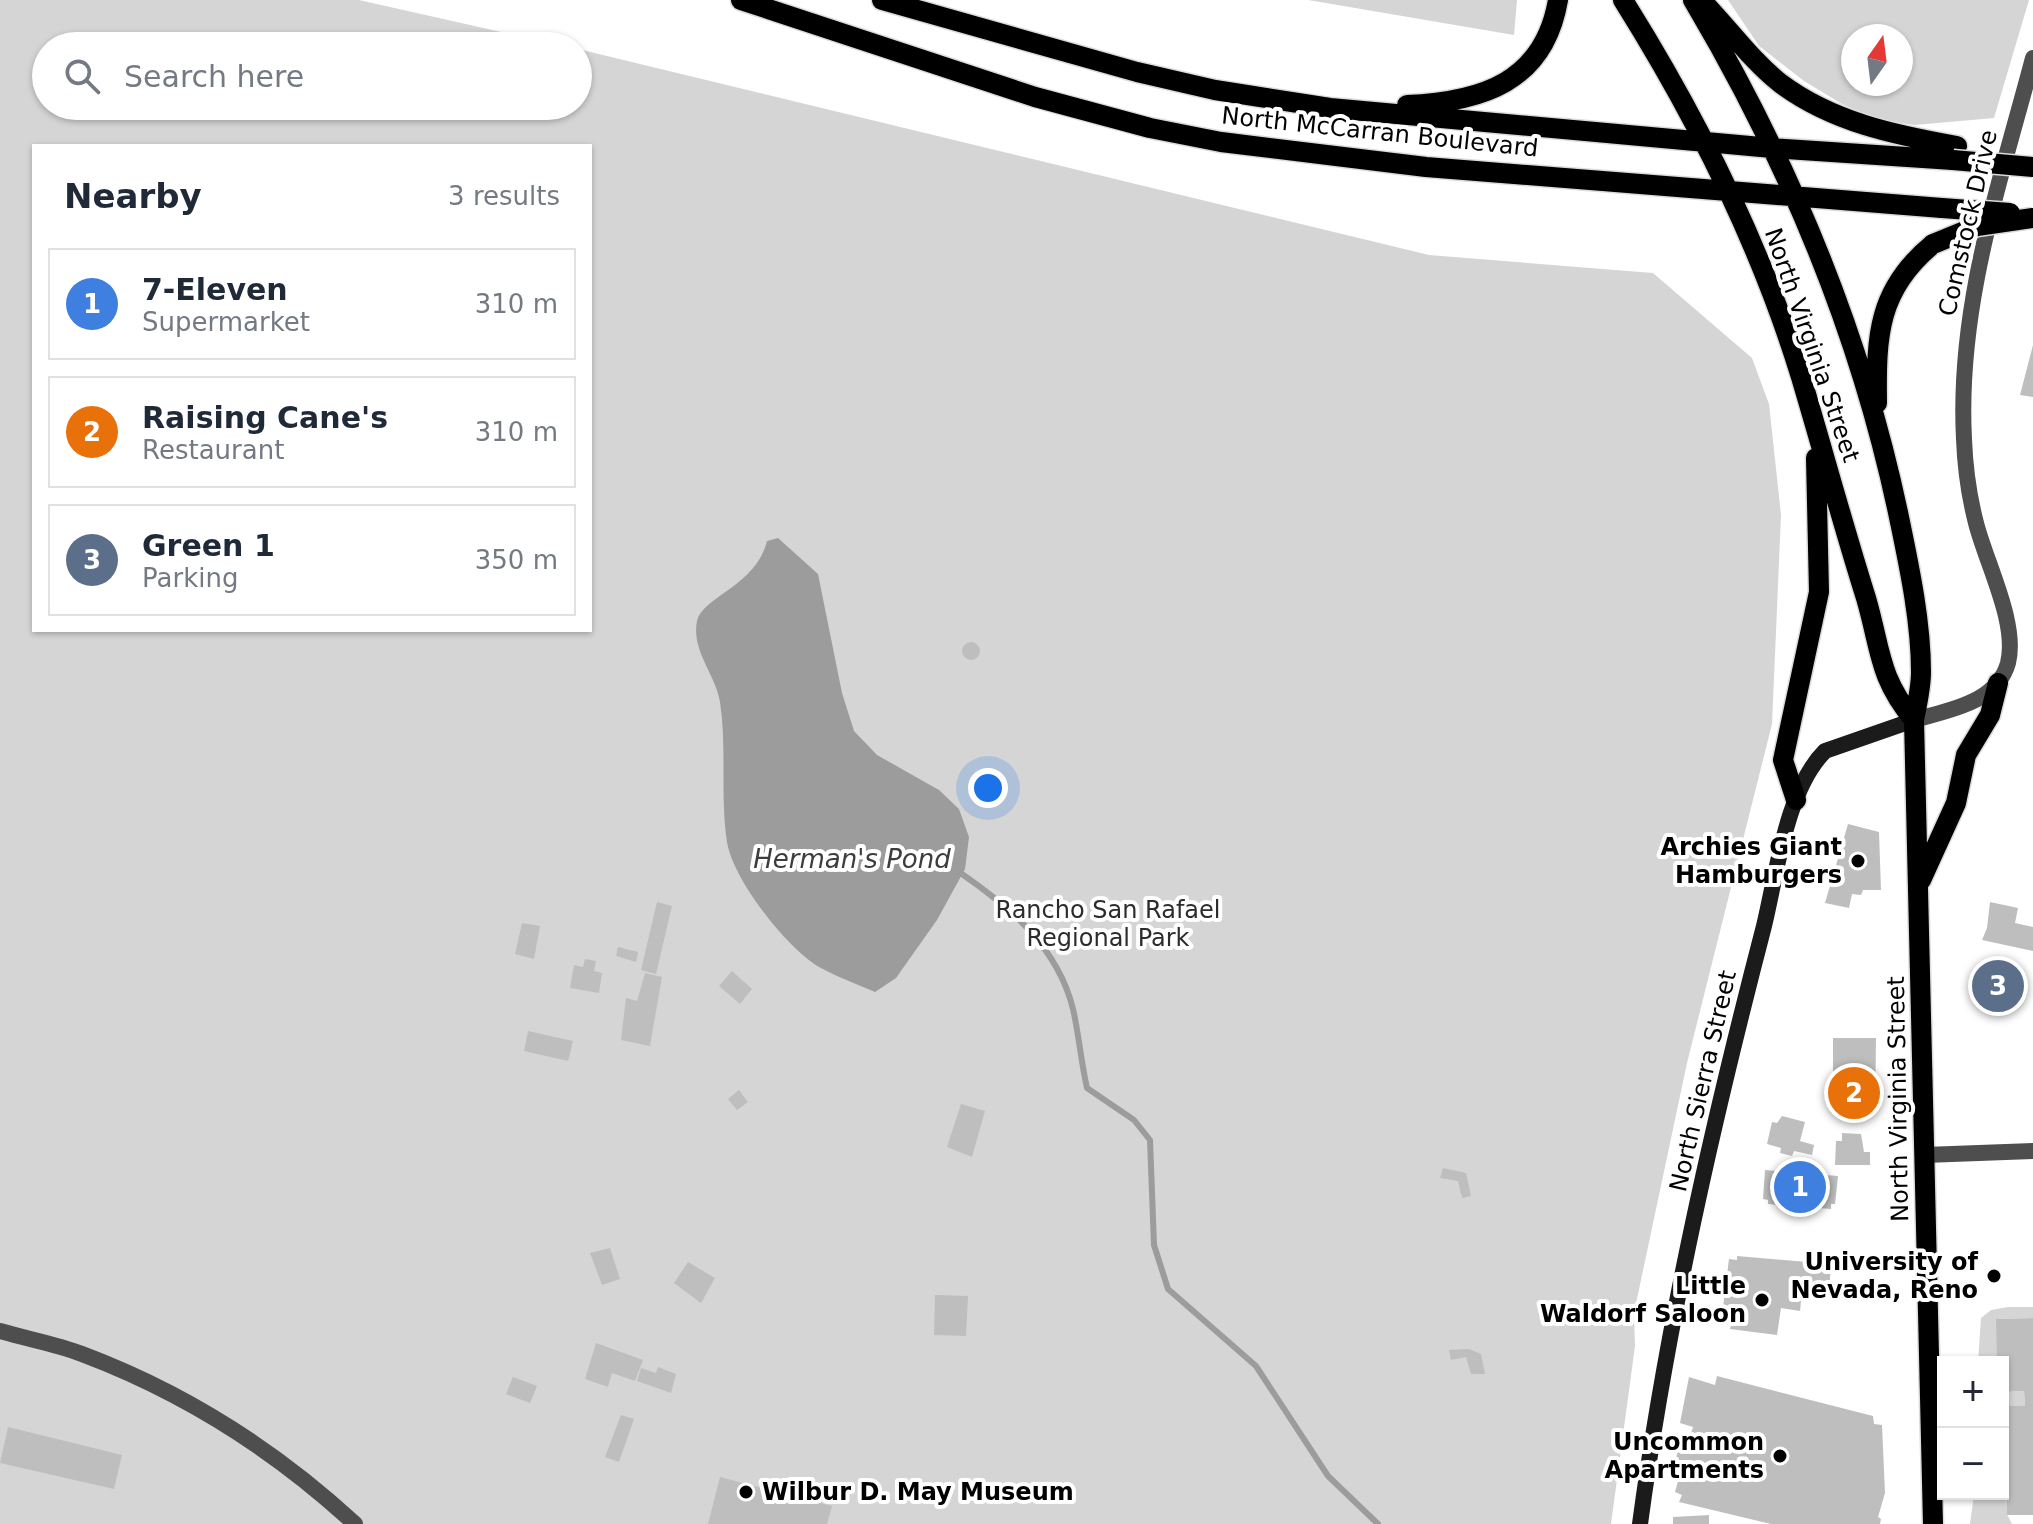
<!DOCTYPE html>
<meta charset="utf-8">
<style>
body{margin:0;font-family:"DejaVu Sans",sans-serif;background:#f2f2f3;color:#1f2937}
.controls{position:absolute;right:24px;bottom:24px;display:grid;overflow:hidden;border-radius:0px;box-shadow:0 2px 6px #0004}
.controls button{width:72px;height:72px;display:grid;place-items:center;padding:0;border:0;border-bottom:2px solid #e0e1e3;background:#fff;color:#1f2937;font:40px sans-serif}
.compass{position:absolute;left:1841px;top:24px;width:72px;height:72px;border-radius:50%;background:#fff;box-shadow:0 2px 6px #0004;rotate:14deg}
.you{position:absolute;left:988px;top:788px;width:28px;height:28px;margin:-20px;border:6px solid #fff;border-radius:50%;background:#1a73e8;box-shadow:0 0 0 12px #1a73e833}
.badge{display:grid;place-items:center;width:52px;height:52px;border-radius:50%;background:#1a73e8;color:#fff;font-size:26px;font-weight:700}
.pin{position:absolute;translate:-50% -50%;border:4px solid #fff;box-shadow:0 2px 8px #0006}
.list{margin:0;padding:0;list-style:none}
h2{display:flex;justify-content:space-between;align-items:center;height:104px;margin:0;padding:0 32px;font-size:34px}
h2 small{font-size:26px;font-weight:400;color:#747a83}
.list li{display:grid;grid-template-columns:52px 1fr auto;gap:24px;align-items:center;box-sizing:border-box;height:112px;margin:0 16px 16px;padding:0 16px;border:2px solid #e0e1e3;border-radius:0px}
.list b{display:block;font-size:30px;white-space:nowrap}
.list p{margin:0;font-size:26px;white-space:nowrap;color:#747a83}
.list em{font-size:26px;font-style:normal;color:#747a83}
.icon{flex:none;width:44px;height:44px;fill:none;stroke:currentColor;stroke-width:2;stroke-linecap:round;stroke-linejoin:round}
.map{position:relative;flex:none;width:2033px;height:1524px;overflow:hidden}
.search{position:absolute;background:#fff;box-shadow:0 2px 6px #0004;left:32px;top:32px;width:560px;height:88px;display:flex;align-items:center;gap:20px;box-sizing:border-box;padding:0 28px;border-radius:44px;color:#747a83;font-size:30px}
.panel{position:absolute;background:#fff;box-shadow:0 2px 6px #0004;left:32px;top:144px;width:560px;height:488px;border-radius:0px}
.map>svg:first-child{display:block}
</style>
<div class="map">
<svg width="2033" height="1524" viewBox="0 0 2033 1524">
<rect width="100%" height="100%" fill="#fff"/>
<path fill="#d5d5d5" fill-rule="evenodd" d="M0,0H359L564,46H46V106H578V49L1429,255L1653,273L1752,358L1769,404L1781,515L1772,724L1687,1063L1634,1313L1635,1346L1611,1524H0ZM34,146H590V630H34Z
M1308,0H1517L1514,35Z
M1728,0H2029L1994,118L1915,125L1878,120L1842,104L1804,81L1759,46ZM1853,36H1901V84H1853Z
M2008,1307H2033V1318L1997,1319V1362H1978L1981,1318L1991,1310Z
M2024,1391L2025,1406L2005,1407L2007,1514L2012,1524H1970L1974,1494H2003V1392Z"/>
<path fill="#9c9c9c" d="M778,538L818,574L842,693L854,731L877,755L939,790L959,809L969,837L965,869L937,920L896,978L875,992C857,984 837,977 819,967C787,948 733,880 727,842C720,796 727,748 720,702C716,675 691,651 697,621C702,597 756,586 767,541Z"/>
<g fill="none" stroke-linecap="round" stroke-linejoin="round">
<path stroke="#9c9c9c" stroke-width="6" d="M962,874C1011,908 1058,948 1073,1009C1079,1035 1081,1062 1087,1088L1134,1120L1150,1140L1154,1245L1168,1289L1256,1366L1328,1476L1378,1524"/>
</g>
<path fill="#bebebe" d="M2033,345V397L2020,395Z
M962 651a9 9 0 1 1 18 0a9 9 0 1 1-18 0Z
M1848,824L1879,832L1881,890H1863L1861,895L1852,894L1849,908L1825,903Z
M657,902L672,906L656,974L641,970Z
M1990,902L2018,908L2015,923L2033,927V951L1982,940L1987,928Z
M522,923L540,926L534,959L515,954Z
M618,947L638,952L636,962L616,956Z
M585,959L596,961L594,971L602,973L599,993L570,988L574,965L583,967Z
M732,971L752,989L740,1004L719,986Z
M645,973L662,977L650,1046L621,1040L626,998L637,1001Z
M528,1031L573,1041L568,1061L524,1051Z
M1833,1038H1876L1875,1112L1833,1111Z
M739,1090L748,1102L737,1110L728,1099Z
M961,1104L985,1111L972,1157L947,1147Z
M1782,1116L1805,1122L1800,1141L1814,1145L1812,1155L1794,1151L1792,1156L1780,1153L1781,1148L1767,1144L1772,1122L1777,1123Z
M1842,1133L1861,1134L1864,1152H1870V1165H1835L1836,1141H1842Z
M1443,1168L1466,1173L1471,1196L1462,1198L1458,1181L1440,1178Z
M1765,1170L1838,1176L1835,1204H1831V1209L1768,1204V1200L1763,1199Z
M610,1248L620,1279L602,1285L590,1253Z
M1737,1256L1831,1264L1829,1293L1802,1291L1800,1311L1781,1308L1777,1335L1730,1329L1731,1325L1721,1323L1729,1259L1737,1260Z
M688,1262L715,1278L701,1303L674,1283Z
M935,1295L968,1296L966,1336L934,1335Z
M2033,1318V1515H2007L2005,1406H2025L2024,1391L2003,1392V1362H1997L1996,1319Z
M596,1343L643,1360L635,1381L612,1373L608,1387L585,1379Z
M1469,1349L1481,1354L1485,1374H1471L1466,1357L1451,1360L1449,1350Z
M658,1367L676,1374L671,1393L637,1381L641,1368L656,1373Z
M1717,1376L1873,1416L1874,1424L1882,1425L1885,1493L1878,1517L1881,1519L1880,1524H1771L1679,1502L1682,1495L1675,1492L1682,1467L1674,1465L1680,1444L1687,1446L1693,1427L1680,1423L1689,1377L1715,1385Z
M513,1377L537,1386L530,1403L506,1394Z
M621,1415L634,1419L619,1462L605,1457Z
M8,1427L122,1455L114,1489L0,1463Z
M720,1477L832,1506L827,1524H708Z
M1709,1515V1524H1673V1517Z"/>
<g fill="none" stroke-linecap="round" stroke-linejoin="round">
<g stroke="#dbdbdb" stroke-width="23">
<path id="primary" d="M741,0L1035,97L1150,128L1221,142L1426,167L1942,208
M882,0L1137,72L1215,90L1330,108L1772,148L1953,160
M1623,0C1697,118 1760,243 1801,377C1823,451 1843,525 1866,598C1881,649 1878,677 1914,720
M1693,0C1789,162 1862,337 1900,522C1910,570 1921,623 1921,672C1921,688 1917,705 1914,720L1933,1524
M1704,3C1729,29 1752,61 1780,83C1832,122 1895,135 1957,146
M1407,105C1482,102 1544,82 1558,0
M1877,403C1876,335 1878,289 1933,244
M1796,800L1783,760L1819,592L1816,458
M1921,880L1956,803L1966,755L1990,715L1998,683"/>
</g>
<path stroke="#4e4e4e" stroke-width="16" d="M1914,720C1948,710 1997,703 2008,663C2018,623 1986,563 1976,523C1969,496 1965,466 1964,439C1957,307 2000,183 2033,58
M1925,1155L2033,1151
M0,1331C27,1339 56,1344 82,1354C183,1392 276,1451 355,1524"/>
<path stroke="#1b1b1b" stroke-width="16" d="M1640,1524C1667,1323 1713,1122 1764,926C1777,873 1786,790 1825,751L1914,720"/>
<use href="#primary" stroke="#000" stroke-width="20"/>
<g stroke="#dbdbdb" stroke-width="23" stroke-linecap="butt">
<path id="primary-bridge" d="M1953,160L2033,167
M1942,208L2010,213
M1933,244L1977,226L2033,218"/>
</g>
<use href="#primary-bridge" stroke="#000" stroke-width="20"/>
</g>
<g fill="#000" stroke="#fff" stroke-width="3">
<circle cx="1858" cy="861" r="8"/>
<circle cx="1994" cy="1276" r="8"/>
<circle cx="1762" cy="1300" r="8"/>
<circle cx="1780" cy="1456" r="8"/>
<circle cx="746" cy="1492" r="8"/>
</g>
<g text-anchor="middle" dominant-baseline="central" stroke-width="8" stroke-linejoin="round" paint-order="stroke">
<g font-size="24" fill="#000" stroke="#fff">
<text transform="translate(1380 132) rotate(6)">North McCarran Boulevard</text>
<text transform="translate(1968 223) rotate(-77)">Comstock Drive</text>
<text transform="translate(1812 345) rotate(71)">North Virginia Street</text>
<text transform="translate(1703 1081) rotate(-77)">North Sierra Street</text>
<text transform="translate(1898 1099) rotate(-91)">North Virginia Street</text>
</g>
<g font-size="24" font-weight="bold" fill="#000" stroke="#fff" text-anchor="end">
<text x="1842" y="847">Archies Giant<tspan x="1842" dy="28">Hamburgers</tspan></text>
<text x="1978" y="1262">University of<tspan x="1978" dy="28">Nevada, Reno</tspan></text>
<text x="1746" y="1286">Little<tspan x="1746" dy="28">Waldorf Saloon</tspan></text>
<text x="1764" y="1442">Uncommon<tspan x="1764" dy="28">Apartments</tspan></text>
<text x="762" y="1492" text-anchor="start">Wilbur D. May Museum</text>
</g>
<g font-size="24" fill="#2c2c2c" stroke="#fff">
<text x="1108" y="910">Rancho San Rafael<tspan x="1108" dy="28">Regional Park</tspan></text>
</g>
<g font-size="26" font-style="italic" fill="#3d3d3d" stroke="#fff">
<text x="852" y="859">Herman's Pond</text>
</g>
</g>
</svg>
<div class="controls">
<button>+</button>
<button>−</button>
</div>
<svg class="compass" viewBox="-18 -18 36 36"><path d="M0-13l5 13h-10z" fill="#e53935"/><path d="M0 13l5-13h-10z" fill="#747a83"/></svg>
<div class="you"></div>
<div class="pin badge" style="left:1800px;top:1187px;background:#3f7fe0">1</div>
<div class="pin badge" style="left:1854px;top:1093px;background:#e8710a">2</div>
<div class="pin badge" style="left:1998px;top:986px;background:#5c6f8a">3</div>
<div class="search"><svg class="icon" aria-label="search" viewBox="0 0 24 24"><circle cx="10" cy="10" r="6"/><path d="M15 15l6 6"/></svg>Search here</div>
<section class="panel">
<h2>Nearby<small>3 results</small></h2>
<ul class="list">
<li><span class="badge" style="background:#3f7fe0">1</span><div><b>7-Eleven</b><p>Supermarket</p></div><em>310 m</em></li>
<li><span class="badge" style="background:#e8710a">2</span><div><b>Raising Cane's</b><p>Restaurant</p></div><em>310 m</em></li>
<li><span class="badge" style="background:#5c6f8a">3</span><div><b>Green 1</b><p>Parking</p></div><em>350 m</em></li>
</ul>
</section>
</div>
